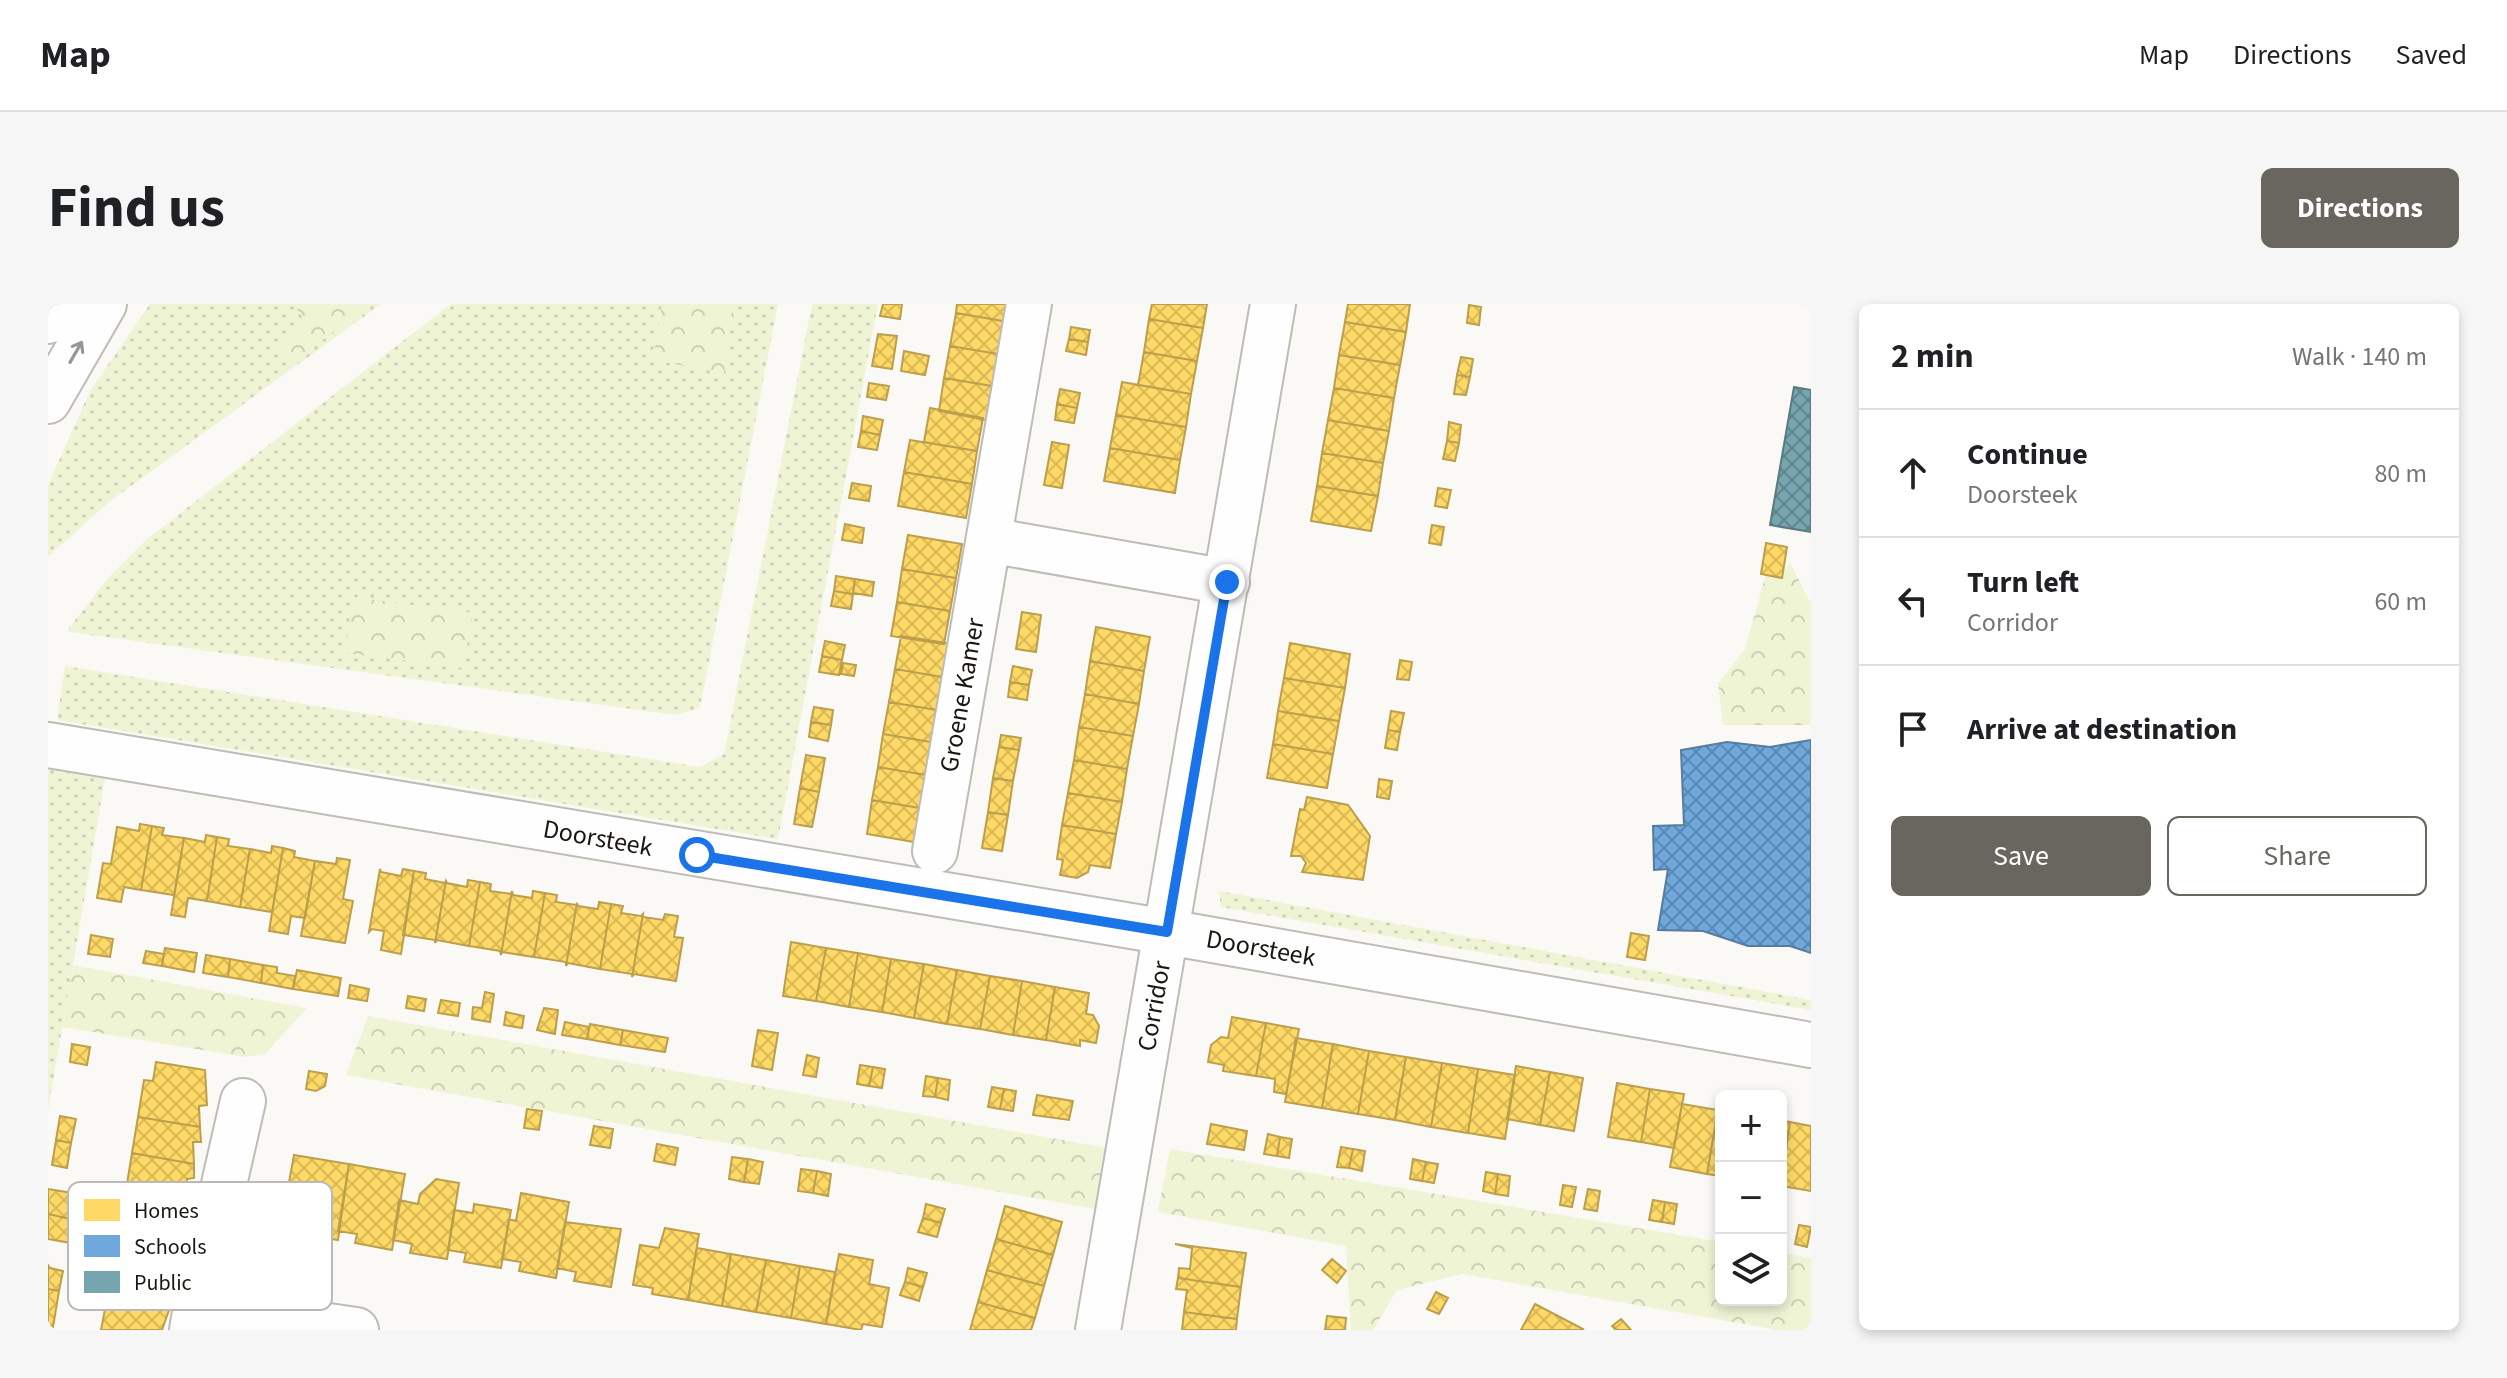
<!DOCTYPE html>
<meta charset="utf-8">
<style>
body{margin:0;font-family:"Source Sans 3",sans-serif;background:#f6f6f6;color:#202124}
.controls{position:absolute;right:24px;bottom:24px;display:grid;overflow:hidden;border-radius:12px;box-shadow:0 4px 12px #0003}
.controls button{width:72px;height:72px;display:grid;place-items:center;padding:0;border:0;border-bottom:2px solid #e0e0e0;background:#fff;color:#202124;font:40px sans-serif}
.stop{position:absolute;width:24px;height:24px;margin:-18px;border:6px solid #1a73e8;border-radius:50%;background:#fff}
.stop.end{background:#1a73e8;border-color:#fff;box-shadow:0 2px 8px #0008}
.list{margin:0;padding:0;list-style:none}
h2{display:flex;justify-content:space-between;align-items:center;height:104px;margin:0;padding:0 32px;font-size:34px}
h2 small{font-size:26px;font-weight:400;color:#757577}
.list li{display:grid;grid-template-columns:52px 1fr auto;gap:24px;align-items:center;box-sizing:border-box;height:128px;padding:0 32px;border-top:2px solid #e0e0e0}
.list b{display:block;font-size:30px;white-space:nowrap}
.list p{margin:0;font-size:26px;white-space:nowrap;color:#757577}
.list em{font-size:26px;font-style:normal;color:#757577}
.actions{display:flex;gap:16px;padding:24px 32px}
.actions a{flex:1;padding:18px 0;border:2px solid #696660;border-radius:12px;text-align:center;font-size:28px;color:#696660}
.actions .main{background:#696660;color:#fff}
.icon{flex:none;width:44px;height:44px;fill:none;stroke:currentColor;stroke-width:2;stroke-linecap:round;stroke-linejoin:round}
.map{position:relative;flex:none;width:1763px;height:1026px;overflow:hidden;border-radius:12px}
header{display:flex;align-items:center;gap:48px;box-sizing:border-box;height:112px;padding:0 40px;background:#fff;border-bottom:2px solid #e0e0e0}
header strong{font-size:38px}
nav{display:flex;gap:44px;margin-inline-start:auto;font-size:28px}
.intro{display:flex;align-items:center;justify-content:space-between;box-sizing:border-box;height:192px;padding:0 48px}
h1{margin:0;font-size:56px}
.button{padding:20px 36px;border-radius:12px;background:#696660;color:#fff;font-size:28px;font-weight:700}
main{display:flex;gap:48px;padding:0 48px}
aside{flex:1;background:#fff;border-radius:12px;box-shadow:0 4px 12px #0003}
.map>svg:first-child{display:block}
</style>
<header>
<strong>Map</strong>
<nav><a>Map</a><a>Directions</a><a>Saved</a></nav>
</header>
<div class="intro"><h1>Find us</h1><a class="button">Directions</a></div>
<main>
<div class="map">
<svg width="1763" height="1026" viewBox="0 0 1763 1026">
<defs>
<pattern id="grass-dots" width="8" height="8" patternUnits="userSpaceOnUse" patternTransform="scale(2)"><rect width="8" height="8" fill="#eff4d5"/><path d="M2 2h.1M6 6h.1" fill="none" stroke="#ccd0b6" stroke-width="1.8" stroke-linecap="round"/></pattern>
<pattern id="forest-crowns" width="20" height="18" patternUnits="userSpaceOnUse" patternTransform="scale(2)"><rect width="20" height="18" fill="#eff4d5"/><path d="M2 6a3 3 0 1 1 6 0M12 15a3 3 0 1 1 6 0" fill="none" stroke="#ccd0b6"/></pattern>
<pattern id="homes-cross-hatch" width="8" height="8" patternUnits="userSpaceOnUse" patternTransform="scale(2)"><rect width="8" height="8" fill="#ffd966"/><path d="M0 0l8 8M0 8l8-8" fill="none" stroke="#daba57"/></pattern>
<pattern id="schools-cross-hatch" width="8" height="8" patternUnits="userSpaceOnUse" patternTransform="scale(2)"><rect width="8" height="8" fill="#6fa8dc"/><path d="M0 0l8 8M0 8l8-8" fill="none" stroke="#5a88b1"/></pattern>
<pattern id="public-cross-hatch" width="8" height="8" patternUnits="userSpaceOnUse" patternTransform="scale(2)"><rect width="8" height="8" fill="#76a5af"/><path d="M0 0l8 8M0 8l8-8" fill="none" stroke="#60858d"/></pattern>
</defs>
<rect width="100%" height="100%" fill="#fbf9f5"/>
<path fill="url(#grass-dots)" d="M102,0H333L61,198L0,253V181L42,87Z
M403,0H730L652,404L628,411L21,328V324L60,274L99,235Z
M764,0H830L730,535L9,416L17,362L652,463L676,450Z
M0,458L58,469L0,806Z
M1171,587L1763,696V706L1173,603Z"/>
<path fill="url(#forest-crowns)" d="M245,0H324L242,60L226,42L256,15Z
M614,0H686L676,69L605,56Z
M1742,259L1763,299V421H1675L1670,380L1697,345L1718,270L1731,274Z
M305,293L425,309L415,364L297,349Z
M25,661L259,704L217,750L197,753L14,723Z
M320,712L1070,846L1059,907L298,771Z
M1122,845L1673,938V996H1733V949L1763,954V1026H1730L1414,970L1349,986L1325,1026H1303L1298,942L1110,908Z"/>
<path fill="url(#homes-cross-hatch)" stroke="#bb9f4c" stroke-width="2" d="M835,0H854L852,15L832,12Z
M909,0H964L961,18L908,9Z
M1104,0H1159L1155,24L1101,15Z
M1300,0H1362L1358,28L1297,18Z
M1421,1L1433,3L1431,21L1419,19Z
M908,9L961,18L956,51L902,42Z
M1101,15L1155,24L1149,57L1096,48Z
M1297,18L1358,28L1352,61L1291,51Z
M1023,23L1042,26L1040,38L1021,35Z
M830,30L849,32L844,65L824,62Z
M1021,35L1040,38L1038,51L1018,47Z
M902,42L956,51L950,83L896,74Z
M856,47L881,52L877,71L853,67Z
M1096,48L1149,57L1143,90L1090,81Z
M1291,51L1352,61L1346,94L1286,84Z
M1413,53L1425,55L1422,73L1409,71Z
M1409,71L1422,73L1418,91L1406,90Z
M896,74L950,83L944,117L891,107Z
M1074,78L1143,90L1138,123L1068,111Z
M821,79L841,82L838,96L819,93Z
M1286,84L1346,94L1341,127L1280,116Z
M1012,85L1032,89L1029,104L1009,100Z
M1009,100L1029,104L1026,119L1007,116Z
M882,104L935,114L929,147L876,138Z
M1068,111L1138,123L1132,156L1062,144Z
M815,112L835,116L832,131L813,127Z
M1280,116L1341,127L1335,159L1274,149Z
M1401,118L1413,121L1411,139L1399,137Z
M813,127L832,131L829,146L810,143Z
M862,136L929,147L924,180L856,168Z
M1399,137L1411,139L1407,157L1395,155Z
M1004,138L1021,141L1014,184L996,181Z
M1062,144L1132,156L1127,189L1056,177Z
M1274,149L1335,159L1330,192L1269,182Z
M856,168L924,180L918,214L850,202Z
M804,179L823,182L821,197L801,194Z
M1269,182L1330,192L1323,227L1263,217Z
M1390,184L1403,186L1399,204L1387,202Z
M797,220L816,224L814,239L794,236Z
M1384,221L1396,223L1393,241L1381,239Z
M860,231L914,240L908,274L854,265Z
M1718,239L1739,243L1734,274L1713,270Z
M854,265L908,274L902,307L849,298Z
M788,272L807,275L805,290L786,287Z
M807,275L826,278L824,292L805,289Z
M786,287L805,290L803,305L783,302Z
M849,298L902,307L896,340L843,332Z
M974,308L993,311L988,348L968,345Z
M1048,323L1102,333L1096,367L1042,357Z
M853,332L906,340L900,374L847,365Z
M777,337L797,341L794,356L774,352Z
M1242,339L1302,350L1297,384L1236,374Z
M774,352L794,356L791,371L771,368Z
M1352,356L1364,358L1361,376L1349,375Z
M1042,357L1096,367L1091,400L1037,390Z
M795,359L808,361L806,372L793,370Z
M965,362L984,366L981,381L962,378Z
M847,365L900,374L895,407L841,398Z
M1236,374L1297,384L1291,417L1230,407Z
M962,378L981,381L979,396L960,393Z
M1037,390L1091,400L1085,432L1031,423Z
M841,398L895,407L889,439L835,430Z
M766,403L785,406L783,421L763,418Z
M1230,407L1291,417L1285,450L1225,440Z
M1343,407L1356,409L1352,428L1340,426Z
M763,418L783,421L780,437L761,433Z
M1031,423L1085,432L1079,465L1026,456Z
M1340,426L1352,428L1349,446L1337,444Z
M835,430L889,439L884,472L830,463Z
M953,431L973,434L971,446L951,443Z
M1225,440L1285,450L1279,484L1219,474Z
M951,443L971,446L965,477L945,474Z
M758,451L777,454L771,488L752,484Z
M1026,456L1079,465L1074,498L1020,489Z
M830,463L884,472L878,505L824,496Z
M945,474L965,477L960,511L940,508Z
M1331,475L1344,477L1341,495L1329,493Z
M752,484L771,488L764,523L746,520Z
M1020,489L1074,498L1068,530L1014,521Z
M1259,493L1300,501L1322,532L1315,576L1254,568L1258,559L1253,552H1243L1252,505L1256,506Z
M824,496L878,505L872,539L819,530Z
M940,508L960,511L954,547L934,544Z
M92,520L104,522L93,586L76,583L73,598L49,594L55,559L63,560L69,523L91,527Z
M1014,521L1068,530L1062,564L1042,561L1040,568L1029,574L1012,571L1015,556L1009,555Z
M104,522L116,524L114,531L136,534L126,591L93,586Z
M158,531L169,533L159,597L140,594L137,613L123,611L136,534L157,538Z
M169,533L181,535L180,542L202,545L192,603L159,597Z
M224,542L235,544L224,608L192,603L202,545L223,549Z
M235,544L247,547L246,553L267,557L257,614L243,612L240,630L221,627Z
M289,554L302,556L295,595L305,597L297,639L253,632L267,557L288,560Z
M332,565L333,568L353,572L355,565L366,567L353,650L333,646L336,627L324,625L321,628Z
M366,567L378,569L377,575L397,579L398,577L387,639V636L355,631Z
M420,576L432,578L421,642L389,636L387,639L398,577L399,579L419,583Z
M432,578L443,580L442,587L463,590L464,587L453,651L452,647L421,642Z
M464,587L465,591L484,594L485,587L497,589L486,653L454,648L453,651Z
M497,589L509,591L508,598L528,601L529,599L518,662V658L486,653Z
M551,598L563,600L552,665L520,659L518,662L529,599L530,602L550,605Z
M563,600L575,602L573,609L593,612L595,610L584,673V670L552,665Z
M595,610V613L615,616L617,610L630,612L626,633L635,634L628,677L586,670L584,673Z
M1583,629L1601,632L1597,656L1579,653Z
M43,631L65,635L62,653L40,650Z
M743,638L778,644L768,697L735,692Z
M117,644L149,649L146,668L114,662Z
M778,644L810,649L801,703L768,697Z
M98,647L116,650L114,662L95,659Z
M810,649L843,655L834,708L801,703Z
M158,651L182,655L180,673L155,669Z
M182,655L215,661L213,679L180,673Z
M843,655L876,660L866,714L834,708Z
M876,660L909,666L899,720L866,714Z
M215,661L229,663V669L247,672L245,685L213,679Z
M249,666L293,674L290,692L245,685Z
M909,666L942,672L932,725L899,720Z
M942,672L974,677L965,731L932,725Z
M974,677L1007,683L998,736L965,731Z
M302,681L321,685L319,697L300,694Z
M1007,683L1041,689L1038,710L1045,711L1051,722L1048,739L1032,736V742L998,736Z
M437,688L446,690L442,718L424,715L425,703L434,704Z
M360,692L378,695L376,707L358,704Z
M393,696L412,699L410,712L390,709Z
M496,704L510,706L507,730L489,726Z
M458,708L476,712L474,724L456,721Z
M1184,713L1218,719L1208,772L1175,767L1176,761L1160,758L1163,741L1173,733L1180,734Z
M517,718L541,723L539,735L514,731Z
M1218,719L1251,725L1238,790L1226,788L1227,775L1208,772Z
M542,720L575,726L572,741L539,735Z
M575,726L620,734L617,748L572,741Z
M710,726L730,729L724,766L704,762Z
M1248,734L1285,740L1274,804L1237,798Z
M24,740L42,743L39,761L22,758Z
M1285,740L1321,747L1310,810L1274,804Z
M1321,747L1358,753L1347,816L1310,810Z
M759,751L771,754L768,773L755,771Z
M1358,753L1394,759L1383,823L1347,816Z
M108,758L157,766L159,801L151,802L152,823L90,813L96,776L105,777Z
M1394,759L1430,765L1420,829L1383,823Z
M812,761L825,763L821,782L809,780Z
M1468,762L1502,768L1492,821L1459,815Z
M825,763L837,765L834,784L821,782Z
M1430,765L1467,771L1457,835L1420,829Z
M261,767L279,770L277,782L268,787L258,785Z
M1502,768L1535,774L1526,827L1492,821Z
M878,772L890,774L887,793L875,792Z
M890,774L902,776L900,796L887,793Z
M1569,779L1602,785L1593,838L1560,833Z
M944,783L956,785L952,805L940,803Z
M956,785L968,787L965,807L952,805Z
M1602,785L1636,790L1626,844L1593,838Z
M989,791L1025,797L1021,816L985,811Z
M1634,800L1670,806L1659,870L1622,863Z
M479,805L494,807L491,826L476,824Z
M1670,806H1673V872L1659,870Z
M12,812L28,815L23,839L8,836Z
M90,813L152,823L153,838H145L146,860L84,849Z
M1733,817L1742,818L1733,878Z
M1742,818L1763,822V887L1733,882Z
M1163,820L1199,827L1196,846L1159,840Z
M546,822L565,825L562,844L542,841Z
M1220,830L1232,833L1229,852L1216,850Z
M1232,833L1244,835L1241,854L1229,852Z
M8,836L23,839L19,864L4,861Z
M609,840L630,844L627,861L606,857Z
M1293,843L1305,845L1301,864L1289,863Z
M1305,845L1317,847L1314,867L1301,864Z
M84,849L146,860V874L139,875L140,897L78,886Z
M246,851L301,860L290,936L253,930L254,921L234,917Z
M684,853L700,855L696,878L681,875Z
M700,855L715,858L711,880L696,878Z
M1365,855L1378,858L1374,877L1362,875Z
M1378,858L1390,860L1386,879L1374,877Z
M301,860L357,870L344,946L307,939L309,930L290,927Z
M753,865L769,867L765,889L750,887Z
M769,867L783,870L780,892L765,889Z
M1438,868L1450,870L1447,890L1435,887Z
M1450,870L1462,872L1460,892L1447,890Z
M388,875L411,879L399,955L362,949L364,940L345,936L351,896L370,900L372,890Z
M1515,881L1528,883L1524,903L1512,901Z
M0,885L31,890L27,916L0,910Z
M1540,885L1552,887L1549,907L1536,905Z
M473,889L521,898L508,974L471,967L473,958L454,955L461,915L468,917Z
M1605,896L1617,898L1614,918L1601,916Z
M1617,898L1629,900L1626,920L1614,918Z
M426,900L463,906L453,964L416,958L418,949L400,946L406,906L425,909Z
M878,900L897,905L893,919L875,914Z
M957,902L1014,918L1005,951L948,935Z
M0,910L27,916L23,939L0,935Z
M875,914L893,919L889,933L870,928Z
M517,918L573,925L563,983L526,977L528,968L509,964Z
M1751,921L1763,923L1759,943L1747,940Z
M617,924L651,930L640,996L604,990L605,984L585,981L592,941L611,944Z
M948,935L1005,951L996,982L939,966Z
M1127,940L1198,949L1193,983L1130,974L1131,964L1142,965L1144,944Z
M649,944L683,950L674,1002L640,996Z
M683,950L718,956L708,1008L674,1002Z
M791,950L825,956L821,980L841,984L834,1023L815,1020L813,1026L778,1020Z
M1284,955L1298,967L1289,979L1274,966Z
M718,956L752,962L743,1014L708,1008Z
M0,961L2,964L15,967L11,987L0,985Z
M752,962L787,968L778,1020L743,1014Z
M860,964L879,969L875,983L857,978Z
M939,966L996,982L987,1014L930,998Z
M1130,974L1193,983L1189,1015L1136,1008L1139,986L1128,985Z
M857,978L875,983L871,997L852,991Z
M0,985L11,987L5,1023L0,1022Z
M1388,988L1400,994L1391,1010L1379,1005Z
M59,995L121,1006L114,1026H53Z
M930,998L987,1014L983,1026H922Z
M1487,1000L1535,1025L1534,1026H1473Z
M1136,1008L1189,1015L1188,1026H1134Z
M1279,1012L1298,1014L1297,1026H1277Z
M1573,1015L1583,1026H1568L1564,1022Z"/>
<path fill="url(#schools-cross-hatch)" stroke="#567c9f" stroke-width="2" d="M1763,436V649L1742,642H1700L1655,627L1610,626L1620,565L1606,566L1605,522L1636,521L1633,446L1679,438L1722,443Z"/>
<path fill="url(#public-cross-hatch)" stroke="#5b7a7f" stroke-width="2" d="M1746,83L1763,86V228L1722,221Z"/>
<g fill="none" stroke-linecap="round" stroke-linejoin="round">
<g stroke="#bfbcb7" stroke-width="48">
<path id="minor" d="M941,236L1179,278
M0,441L1119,628L1763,741
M887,547L981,0
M148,1003L195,797
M144,1026L148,1003L308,1026
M1050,1026L1225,0"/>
</g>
<g stroke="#bfbcb7" stroke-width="48">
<path id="tertiary" d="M0,17L10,0
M0,97L56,0"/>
</g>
<use href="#minor" stroke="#fefefe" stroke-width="44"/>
<use href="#tertiary" stroke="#fefefe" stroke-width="44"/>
</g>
<defs><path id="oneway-shaft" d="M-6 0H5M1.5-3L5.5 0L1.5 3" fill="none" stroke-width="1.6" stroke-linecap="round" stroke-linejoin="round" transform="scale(2)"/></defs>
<use stroke="#989693" href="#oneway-shaft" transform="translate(28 48) rotate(-60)"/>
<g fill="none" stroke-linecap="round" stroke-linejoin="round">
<path stroke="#1a73e8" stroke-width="10" d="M649,551L1119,628L1179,278"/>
</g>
<g text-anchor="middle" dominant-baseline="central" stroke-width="8" stroke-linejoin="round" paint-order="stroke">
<g font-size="26" fill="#1b1710" stroke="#fff">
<text transform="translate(914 391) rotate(-80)">Groene Kamer</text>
<text transform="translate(550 534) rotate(10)">Doorsteek</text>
<text transform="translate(1213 644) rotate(10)">Doorsteek</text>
<text transform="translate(1106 702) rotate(-80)">Corridor</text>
</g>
</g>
<rect x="20" y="878" width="264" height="128" rx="12" fill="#fff" stroke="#bbb9b7" stroke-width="2"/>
<rect x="36" y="895" width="36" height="22" fill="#ffd966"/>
<rect x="36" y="931" width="36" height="22" fill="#6fa8dc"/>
<rect x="36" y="967" width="36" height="22" fill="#76a5af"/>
<g font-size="22" fill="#1b1710">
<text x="86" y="914">Homes</text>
<text x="86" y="950">Schools</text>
<text x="86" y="986">Public</text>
</g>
</svg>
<div class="controls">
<button>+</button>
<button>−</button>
<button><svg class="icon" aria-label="layers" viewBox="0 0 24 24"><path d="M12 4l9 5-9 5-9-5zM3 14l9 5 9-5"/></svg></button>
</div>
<div class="stop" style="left:649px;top:551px"></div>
<div class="stop end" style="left:1179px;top:278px"></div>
</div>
<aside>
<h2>2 min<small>Walk · 140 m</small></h2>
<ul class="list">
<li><svg class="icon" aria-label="ahead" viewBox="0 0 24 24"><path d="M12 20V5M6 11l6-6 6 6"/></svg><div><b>Continue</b><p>Doorsteek</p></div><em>80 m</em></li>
<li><svg class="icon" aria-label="left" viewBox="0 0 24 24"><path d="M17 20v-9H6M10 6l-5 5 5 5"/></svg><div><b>Turn left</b><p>Corridor</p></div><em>60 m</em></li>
<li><svg class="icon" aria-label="arrive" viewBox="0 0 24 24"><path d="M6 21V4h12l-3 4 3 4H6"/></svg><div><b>Arrive at destination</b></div></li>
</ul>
<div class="actions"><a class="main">Save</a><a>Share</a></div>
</aside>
</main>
